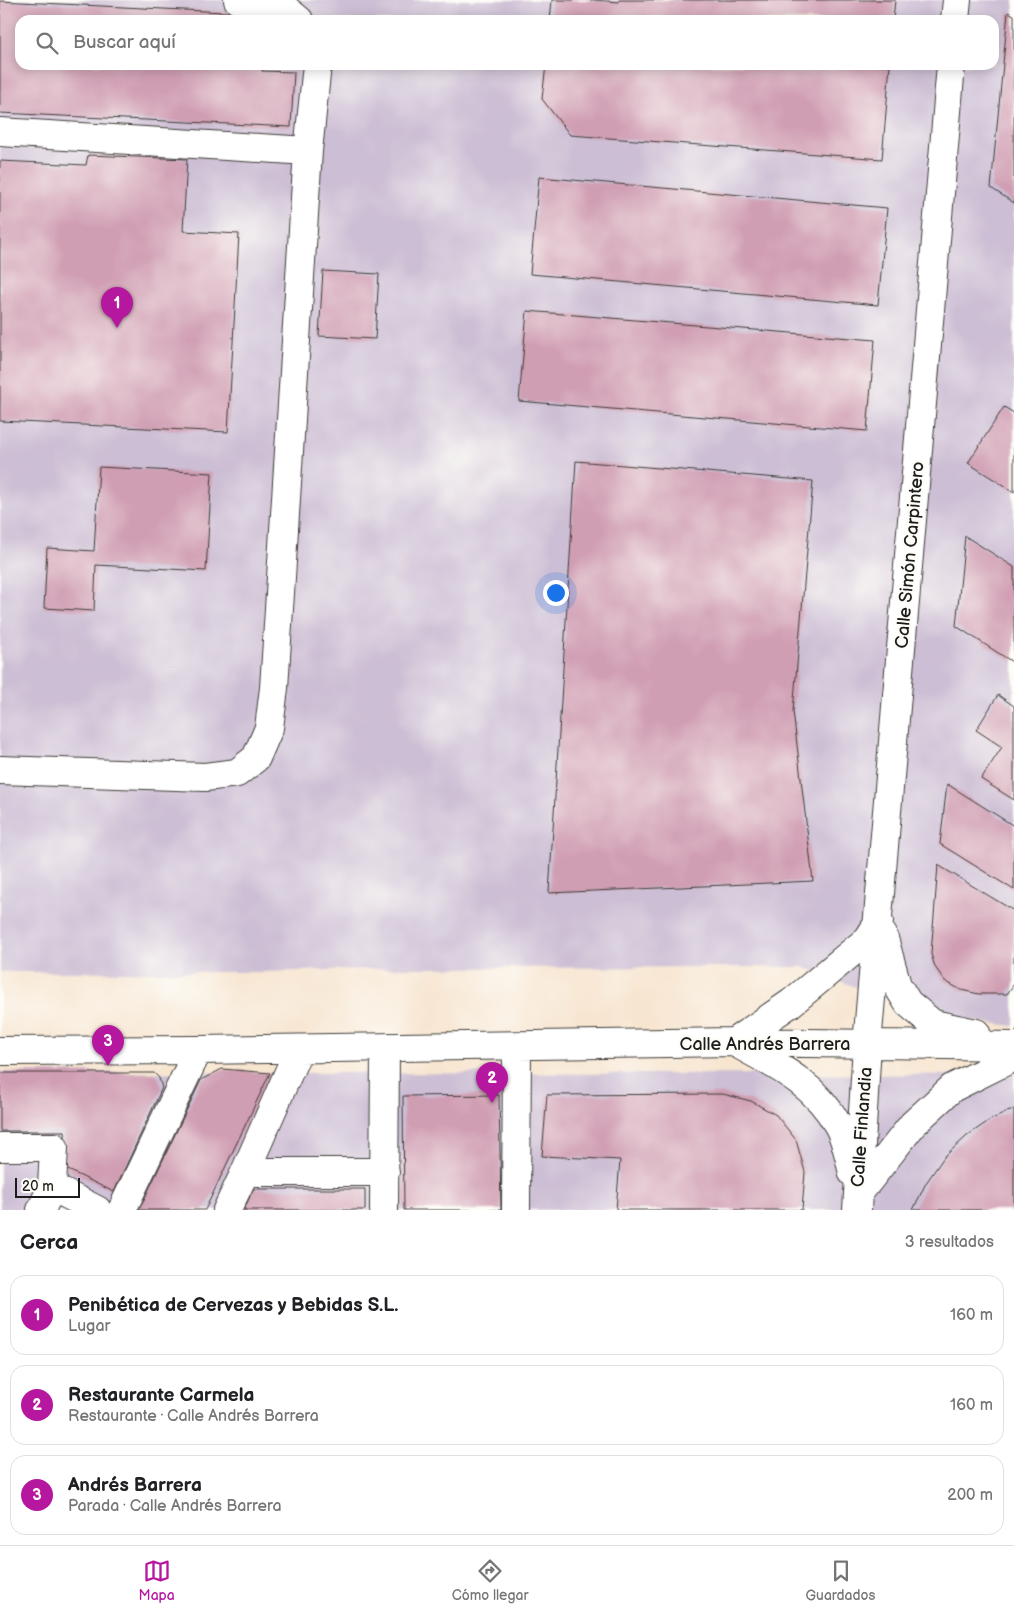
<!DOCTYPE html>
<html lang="es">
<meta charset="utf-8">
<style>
body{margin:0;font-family:"Balsamiq Sans",sans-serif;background:#f6f6f6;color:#202124}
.scale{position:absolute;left:15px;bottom:12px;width:65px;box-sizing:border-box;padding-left:5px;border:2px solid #1c1c1c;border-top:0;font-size:14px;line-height:18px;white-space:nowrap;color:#1c1c1c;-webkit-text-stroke:4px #fdfcf7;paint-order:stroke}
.you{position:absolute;left:555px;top:592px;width:18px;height:18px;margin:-12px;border:4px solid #fff;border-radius:50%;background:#1a73e8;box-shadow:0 0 0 8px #1a73e833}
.badge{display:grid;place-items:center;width:32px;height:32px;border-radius:50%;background:#b5179e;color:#fff;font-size:16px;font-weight:700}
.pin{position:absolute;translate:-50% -41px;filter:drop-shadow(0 1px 2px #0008)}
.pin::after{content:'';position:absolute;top:26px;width:18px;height:15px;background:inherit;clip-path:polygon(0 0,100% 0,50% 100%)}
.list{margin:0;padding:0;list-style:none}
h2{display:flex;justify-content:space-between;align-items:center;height:65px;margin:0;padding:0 20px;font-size:21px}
h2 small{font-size:16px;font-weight:400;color:#757577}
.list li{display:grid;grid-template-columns:32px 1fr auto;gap:15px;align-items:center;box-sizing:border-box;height:80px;margin:0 10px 10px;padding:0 10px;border:1px solid #e0e0e0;border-radius:15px}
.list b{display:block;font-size:19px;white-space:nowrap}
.list p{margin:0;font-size:16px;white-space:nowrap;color:#757577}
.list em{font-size:16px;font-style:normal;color:#757577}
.icon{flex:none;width:28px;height:28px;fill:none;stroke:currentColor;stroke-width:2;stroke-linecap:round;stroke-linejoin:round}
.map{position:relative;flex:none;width:1014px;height:1210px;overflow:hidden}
.search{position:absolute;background:#fff;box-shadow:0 2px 12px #0003;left:15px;right:15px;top:15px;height:55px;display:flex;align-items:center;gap:12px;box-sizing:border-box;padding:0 18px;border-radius:15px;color:#757577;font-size:19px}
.sheet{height:335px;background:#fff}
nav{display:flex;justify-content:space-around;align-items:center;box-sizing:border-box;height:70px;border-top:1px solid #e0e0e0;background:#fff;font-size:14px;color:#757577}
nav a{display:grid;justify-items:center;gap:2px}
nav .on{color:#b5179e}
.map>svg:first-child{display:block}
</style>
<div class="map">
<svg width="1014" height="1210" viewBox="0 0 1014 1210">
<rect width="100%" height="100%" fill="#fdfcf7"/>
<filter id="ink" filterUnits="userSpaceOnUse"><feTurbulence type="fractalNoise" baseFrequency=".02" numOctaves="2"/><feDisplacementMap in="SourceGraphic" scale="10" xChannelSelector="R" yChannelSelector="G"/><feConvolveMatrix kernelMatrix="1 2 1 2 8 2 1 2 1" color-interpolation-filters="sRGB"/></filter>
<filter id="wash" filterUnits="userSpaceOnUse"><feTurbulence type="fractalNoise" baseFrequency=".0096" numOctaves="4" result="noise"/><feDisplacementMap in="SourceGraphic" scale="20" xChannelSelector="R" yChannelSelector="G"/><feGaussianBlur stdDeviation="1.12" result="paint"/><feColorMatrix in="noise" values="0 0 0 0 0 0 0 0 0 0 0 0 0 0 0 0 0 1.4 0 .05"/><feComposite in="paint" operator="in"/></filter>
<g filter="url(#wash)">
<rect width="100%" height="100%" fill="#f7e5d0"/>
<path fill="#ccbed4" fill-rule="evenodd" d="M0,0H1014V1026L935,1017L803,967L401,968L264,972H0ZM20,20H994V65H20Z
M0,1072L1014,1075V1210H0Z"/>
<g id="blocks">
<path fill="#d09eb3" d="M552,0H594L619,2V0H895L893,20H550Z
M0,1L265,14L264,20H20V65H262V71L294,72L291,127L0,113Z
M1008,12L1014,15V203L991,188Z
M546,65H890L882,159L570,135L542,99Z
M88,155L187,159L183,231L239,234L228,432L0,421V161L86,165Z
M539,177L887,208L878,305L530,274Z
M323,271L379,274L375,339L319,336Z
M527,311L875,340L867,431L519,401Z
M1004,407L1014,413V492L968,463Z
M576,461L813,481L793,711L813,881L549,893Z
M99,467L212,473L206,571L96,565L94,611L44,608L47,548L94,551Z
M965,536L1014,567V663L956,626Z
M998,695L1014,706V800L981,779L1002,747L976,730Z
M947,784L1014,826V890L940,844Z
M938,865L1014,911V984L1007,994H979L961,990L945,981L935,967L931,954Z
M222,1069L270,1073L205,1210H139L201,1080Z
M0,1073H154L159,1078L162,1088L114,1192L66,1169L65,1131H0Z
M723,1094L751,1101L776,1115L796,1140L805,1172L802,1210H616L620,1160L542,1156L547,1095Z
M499,1095L501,1210H404L403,1096Z
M1014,1109V1210H913L926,1183L944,1157L967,1136L990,1120Z
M253,1189H365V1210H244Z"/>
</g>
</g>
<g filter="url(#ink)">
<use href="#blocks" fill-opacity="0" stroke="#3d3a37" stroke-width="1"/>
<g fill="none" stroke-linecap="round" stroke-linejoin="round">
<g stroke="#3d3a37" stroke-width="30">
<path id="minor" d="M238,0L277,2L299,20
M955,20L957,0
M0,132L308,151L317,65
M0,770L205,777L237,773L256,758L269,728L274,688L308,151
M883,935L897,985L908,1003L933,1024L976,1033
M0,1051L198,1050L734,1042L1014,1046
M0,1147H54L52,1187L97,1210
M245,1172L299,1049
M853,1173C849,1157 846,1139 838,1125C814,1082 775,1065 734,1042L791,1003L868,939L879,922
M858,1194L913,1124L952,1088L1014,1057
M41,1210L52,1187
M122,1210L198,1050
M227,1210L245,1172H385
M384,1210L385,1048
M516,1210L517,1046
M857,1210L867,1045L951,65"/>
</g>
<use href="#minor" stroke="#fff" stroke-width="28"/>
</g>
</g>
<g text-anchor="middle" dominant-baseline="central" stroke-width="4.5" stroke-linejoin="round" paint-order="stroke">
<g font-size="18" fill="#1c1c1c" stroke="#fdfcf7">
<text transform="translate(910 555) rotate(-85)">Calle Simón Carpintero</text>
<text x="765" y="1044">Calle Andrés Barrera</text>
<text transform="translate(862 1127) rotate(-86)">Calle Finlandia</text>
</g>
</g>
</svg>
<div class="scale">20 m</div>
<div class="you"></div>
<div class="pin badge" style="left:117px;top:328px">1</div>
<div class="pin badge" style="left:492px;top:1103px">2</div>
<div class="pin badge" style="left:108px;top:1066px">3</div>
<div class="search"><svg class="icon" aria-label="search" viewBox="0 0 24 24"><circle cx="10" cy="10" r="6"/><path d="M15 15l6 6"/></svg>Buscar aquí</div>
</div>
<section class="sheet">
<h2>Cerca<small>3 resultados</small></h2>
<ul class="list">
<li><span class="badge">1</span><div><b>Penibética de Cervezas y Bebidas S.L.</b><p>Lugar</p></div><em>160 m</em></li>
<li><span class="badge">2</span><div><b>Restaurante Carmela</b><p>Restaurante · Calle Andrés Barrera</p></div><em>160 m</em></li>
<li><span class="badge">3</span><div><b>Andrés Barrera</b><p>Parada · Calle Andrés Barrera</p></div><em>200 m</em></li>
</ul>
</section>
<nav>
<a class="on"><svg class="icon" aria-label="map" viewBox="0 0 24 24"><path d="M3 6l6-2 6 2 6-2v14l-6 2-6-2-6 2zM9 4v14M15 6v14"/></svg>Mapa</a>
<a><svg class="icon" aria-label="directions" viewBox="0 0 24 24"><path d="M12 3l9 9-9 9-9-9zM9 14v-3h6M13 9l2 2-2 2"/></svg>Cómo llegar</a>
<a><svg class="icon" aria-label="saved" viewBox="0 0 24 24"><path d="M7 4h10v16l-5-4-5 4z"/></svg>Guardados</a>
</nav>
